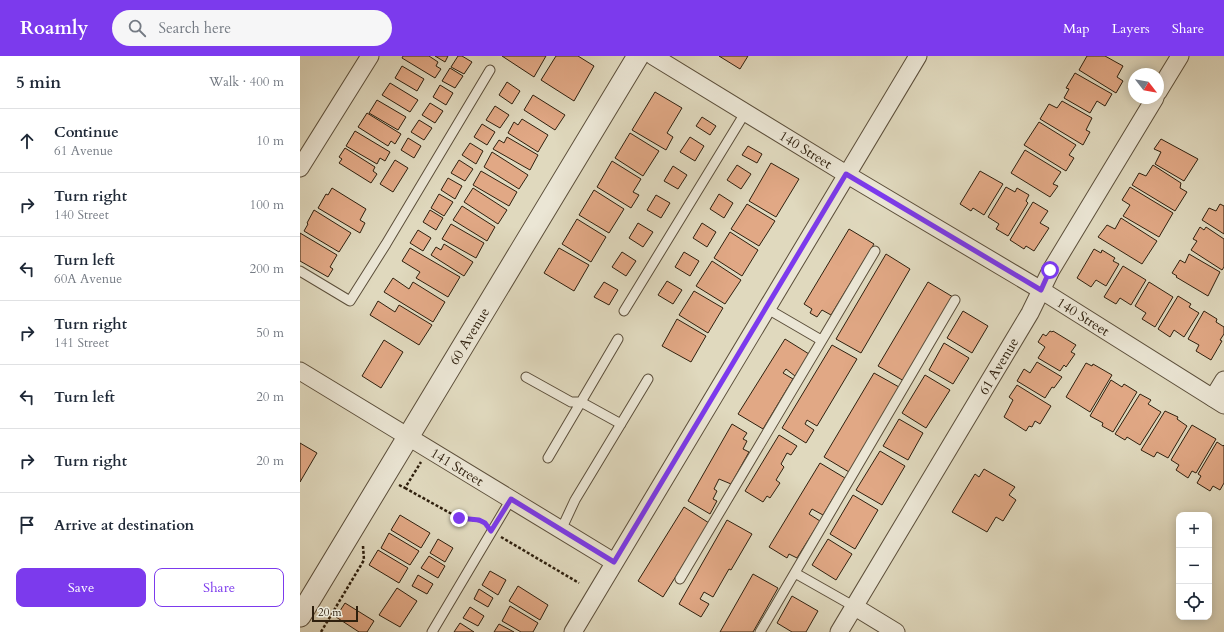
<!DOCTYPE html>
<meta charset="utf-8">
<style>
body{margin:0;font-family:Cardo,serif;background:#f6f6f7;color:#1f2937}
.controls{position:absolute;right:12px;bottom:12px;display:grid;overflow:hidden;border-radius:8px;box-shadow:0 2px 10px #0003}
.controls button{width:36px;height:36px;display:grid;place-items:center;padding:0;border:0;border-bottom:1px solid #e0e1e3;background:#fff;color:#1f2937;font:20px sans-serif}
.compass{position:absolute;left:828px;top:12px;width:36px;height:36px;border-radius:50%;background:#fff;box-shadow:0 2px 10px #0003;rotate:121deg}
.scale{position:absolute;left:12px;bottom:10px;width:46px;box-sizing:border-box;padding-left:4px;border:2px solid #2f200e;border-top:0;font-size:11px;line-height:14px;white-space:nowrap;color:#2f200e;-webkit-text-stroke:3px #ebe6d5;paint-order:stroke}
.stop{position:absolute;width:12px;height:12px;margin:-9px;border:3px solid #7c3aed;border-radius:50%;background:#fff}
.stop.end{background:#7c3aed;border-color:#fff;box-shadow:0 1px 4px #0008}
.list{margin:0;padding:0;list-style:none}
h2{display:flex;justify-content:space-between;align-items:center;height:52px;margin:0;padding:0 16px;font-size:17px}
h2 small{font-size:13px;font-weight:400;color:#747a83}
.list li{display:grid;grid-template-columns:26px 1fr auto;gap:12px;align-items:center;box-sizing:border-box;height:64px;padding:0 16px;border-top:1px solid #e0e1e3}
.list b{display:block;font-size:15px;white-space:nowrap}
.list p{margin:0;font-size:13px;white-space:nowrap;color:#747a83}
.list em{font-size:13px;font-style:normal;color:#747a83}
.actions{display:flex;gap:8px;padding:12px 16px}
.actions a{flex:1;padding:9px 0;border:1px solid #7c3aed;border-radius:8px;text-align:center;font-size:14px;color:#7c3aed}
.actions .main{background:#7c3aed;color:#fff}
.icon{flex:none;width:22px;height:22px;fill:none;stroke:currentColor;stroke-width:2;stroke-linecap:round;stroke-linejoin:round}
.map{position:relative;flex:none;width:924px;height:576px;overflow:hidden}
header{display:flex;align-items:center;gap:24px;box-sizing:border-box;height:56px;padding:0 20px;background:#7c3aed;color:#fff}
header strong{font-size:19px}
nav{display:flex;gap:22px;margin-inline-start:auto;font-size:14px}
.search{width:280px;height:36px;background:#f6f6f7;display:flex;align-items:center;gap:10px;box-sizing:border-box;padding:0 14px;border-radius:22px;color:#747a83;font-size:15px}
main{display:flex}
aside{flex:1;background:#fff}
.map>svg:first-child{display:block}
</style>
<header>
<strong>Roamly</strong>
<div class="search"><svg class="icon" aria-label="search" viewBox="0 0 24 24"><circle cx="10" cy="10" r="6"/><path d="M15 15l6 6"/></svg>Search here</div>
<nav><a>Map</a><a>Layers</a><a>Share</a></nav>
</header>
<main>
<aside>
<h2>5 min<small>Walk · 400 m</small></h2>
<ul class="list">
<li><svg class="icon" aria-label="ahead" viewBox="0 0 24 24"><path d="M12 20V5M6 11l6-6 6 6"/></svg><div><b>Continue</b><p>61 Avenue</p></div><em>10 m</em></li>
<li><svg class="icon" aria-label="right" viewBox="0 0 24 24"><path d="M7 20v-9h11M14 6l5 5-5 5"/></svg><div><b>Turn right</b><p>140 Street</p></div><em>100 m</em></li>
<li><svg class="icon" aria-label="left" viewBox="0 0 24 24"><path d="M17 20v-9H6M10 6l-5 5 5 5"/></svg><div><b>Turn left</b><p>60A Avenue</p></div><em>200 m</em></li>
<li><svg class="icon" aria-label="right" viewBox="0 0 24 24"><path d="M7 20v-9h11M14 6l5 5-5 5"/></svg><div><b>Turn right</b><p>141 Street</p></div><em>50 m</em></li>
<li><svg class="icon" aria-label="left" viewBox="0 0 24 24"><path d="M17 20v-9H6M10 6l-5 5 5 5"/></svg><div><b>Turn left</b></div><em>20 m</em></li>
<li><svg class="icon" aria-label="right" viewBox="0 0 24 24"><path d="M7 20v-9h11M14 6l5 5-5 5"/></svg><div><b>Turn right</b></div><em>20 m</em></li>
<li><svg class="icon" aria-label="arrive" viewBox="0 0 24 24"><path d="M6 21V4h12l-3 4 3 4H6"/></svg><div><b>Arrive at destination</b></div></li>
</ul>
<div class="actions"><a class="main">Save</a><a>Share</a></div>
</aside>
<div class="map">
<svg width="924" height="576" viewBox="0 0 924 576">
<rect width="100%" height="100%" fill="#e0d9be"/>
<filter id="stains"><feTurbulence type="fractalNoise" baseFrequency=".005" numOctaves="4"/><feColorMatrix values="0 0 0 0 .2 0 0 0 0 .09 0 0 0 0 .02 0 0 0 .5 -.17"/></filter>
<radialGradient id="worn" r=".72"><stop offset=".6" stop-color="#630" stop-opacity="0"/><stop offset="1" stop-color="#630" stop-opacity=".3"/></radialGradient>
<path fill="#e1a885" stroke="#2f200e" d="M103,0H129L138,6L136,10L141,13L135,22L102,2Z
M135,0H148L145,6Z
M158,0H162L172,6L164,18L151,11Z
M202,0H246L234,21Z
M256,0H278L294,10L274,45L241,24Z
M419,0H448L440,13Z
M787,0H805L823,10L817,21L823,25L816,37L779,14Z
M102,10L124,23L117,35L95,22Z
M150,12L163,20L155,32L142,25Z
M775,17L812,38L805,50L797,45L790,57L764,42L769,33L766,32Z
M207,26L220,35L212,48L199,39Z
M90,27L118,44L110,56L82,39Z
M140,29L153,37L146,49L133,41Z
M355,36L382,52L367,77L373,81L366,94L332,74Z
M233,39L265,59L255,74L224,54Z
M77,44L106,61L98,74L69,57Z
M762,45L792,62L786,74L790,76L783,89L740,63L749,48L757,52Z
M130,47L143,55L135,67L122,59Z
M195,50L209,59L200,72L186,64Z
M67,57L101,78L95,88L91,85L88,90L58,71Z
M402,61L416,70L410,79L396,70Z
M222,63L248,79L238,96L208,77L214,66L218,69Z
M119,64L132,72L124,84L111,76Z
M739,66L776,89L769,99L774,102L766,115L724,89Z
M182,68L195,76L187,89L174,81Z
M55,75L90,96L85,105L80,102L77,108L46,90Z
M330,77L359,95L343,120L315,102Z
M207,81L238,99L230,114L193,93L199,84L204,87Z
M390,81L404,90L395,105L380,96Z
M108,82L121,90L114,102L101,94Z
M861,83L898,103L884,125L855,108L861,96L854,93Z
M170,87L183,95L176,108L162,99Z
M448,90L462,98L457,107L442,99Z
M45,92L75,111L73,115L77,118L71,127L39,107L42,103L39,101Z
M725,94L761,116L753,128L758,130L750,141L711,117Z
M192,96L228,119L219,133L184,111Z
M95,104L108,112L93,136L80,128Z
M159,104L173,113L165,125L151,117Z
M312,105L341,123L333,136L339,139L331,152L297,131Z
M471,107L499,123L476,161L449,145Z
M437,109L451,118L441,133L427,124Z
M853,109L881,127L880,132L887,136L875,155L832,129L839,117L846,120Z
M373,110L387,119L378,133L364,125Z
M181,115L217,136L209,150L173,129Z
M680,115L703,128L684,159L673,152L671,155L660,148Z
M148,122L162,130L155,143L141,134Z
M706,131L715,136L717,132L729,139L726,145L728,147L708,180L696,173L699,168L688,161Z
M830,131L873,157L859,181L823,160L830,149L822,144Z
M32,132L66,153L60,164L65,167L60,177L18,152L26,138L28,139Z
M173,132L207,154L198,168L164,146Z
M294,134L324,153L309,177L279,159Z
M139,138L153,146L144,160L131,152Z
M419,138L433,147L424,162L410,153Z
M356,139L370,147L361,162L347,154Z
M733,146L748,155L740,167L749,172L734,195L726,190L724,193L710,184Z
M447,148L475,165L459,190L431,173Z
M920,148L924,150V178L902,164L909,152L916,155Z
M162,150L195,171L187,185L153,164Z
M14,154L51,177L39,196L4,175L8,168L7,167Z
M130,154L143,162L136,174L123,166Z
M821,162L857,185L842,208L798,181L807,169L815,173Z
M277,163L306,181L291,206L262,188Z
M338,167L353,176L343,191L329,182Z
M402,167L416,176L407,191L393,182Z
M151,168L184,187L176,202L142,183Z
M900,171L904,174L906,171L924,183V211L922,214L891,194L897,185L893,183Z
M549,173L574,188L531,259L522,254L517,261L510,257L512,253L504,248Z
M118,174L131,182L123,195L110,187Z
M430,176L458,194L442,220L414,202Z
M0,177L37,199L30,211L33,213L28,221L0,205Z
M144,188L173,206L164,220L131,199L136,191L141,194Z
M110,192L160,221L148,241L116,222L120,216L102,205Z
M259,192L289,209L274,235L244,217Z
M794,193L801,197L802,194L815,202L813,205L819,208L806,230L796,224L791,231L777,222Z
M322,196L336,205L326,220L312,211Z
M384,196L399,205L390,220L375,211Z
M586,198L610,213L561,297L536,283Z
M889,198L920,216L908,240L876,221L877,220L872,217L880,204L885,207Z
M412,205L441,224L425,248L396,230Z
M823,210L846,224L831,249L820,242L816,248L804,241Z
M93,222L109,233L113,226L145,246L133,266L84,236Z
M367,225L382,234L373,248L358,239Z
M304,226L318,234L309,249L294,241Z
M628,226L653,241L604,325L578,310Z
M849,226L873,241L855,271L842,263L846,257L835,250Z
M394,235L423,252L408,277L379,259Z
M878,240L891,248L889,251L899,257L884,281L874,274L870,281L858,273Z
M78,245L95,256L99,249L132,269L119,289L70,259Z
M663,255L688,270L672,297L647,282Z
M904,255L917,263L916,266L924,271V278L920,284L922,285L911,304L896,295L899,289L888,283Z
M377,263L406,280L391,306L362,290Z
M750,275L752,276L753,275L776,289L771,296L775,298L766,311L764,309L760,315L738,302L745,291L738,286L743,278L746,280Z
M485,283L509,298L495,320L486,313L483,317L493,323L463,373L438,358Z
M84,284L103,296L81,332L62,320Z
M644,287L669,302L653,328L629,314Z
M532,289L557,303L517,370L507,364L505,368L514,374L506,387L482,372Z
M737,306L762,321L754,332L752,331L745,342L717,325L724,313L730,317Z
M786,307L792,310L793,308L812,319L790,356L766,341Z
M574,317L599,331L549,416L524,401Z
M625,319L650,334L626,372L602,357Z
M811,324L822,331L824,328L837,336L813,376L802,370L803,367L790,360Z
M717,329L751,350L740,368L735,365L732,371L729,370L726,375L704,361L713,344L709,341Z
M840,338L851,344L848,348L861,356L840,389L827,381L825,384L815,378Z
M865,355L878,361L877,363L887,370L868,402L857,396L854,401L841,394Z
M599,363L623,377L608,404L583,390Z
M432,368L447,377L443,383L447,385L443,393L449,396L431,428L419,423L414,433L417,435L413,443L417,445L410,458L388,445Z
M892,369L916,383L896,417L892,415L888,422L876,414L879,409L871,404Z
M479,379L497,390L491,399L487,397L481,408L484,411L476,424L480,427L470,442L467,440L463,446L445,435Z
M917,386L923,390L924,389V427L920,434L913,430L910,435L897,427L901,420L898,418Z
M0,387L17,397L0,426Z
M580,395L605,410L582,449L556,434Z
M520,407L545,422L523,459L512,453L509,458L520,465L497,502L489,498L487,502L469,491Z
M684,413L715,431L709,439L716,444L703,465L696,461L687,476L652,456L675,418L679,421Z
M553,439L578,454L555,493L530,478Z
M384,451L409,467L363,541L338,525Z
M100,459L130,477L121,492L91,474Z
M427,464L452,478L431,514L429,513L413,541L404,536L400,543L409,548L401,561L379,548Z
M89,477L119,495L110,509L81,492Z
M138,483L153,492L145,506L130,497Z
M528,483L552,498L536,524L512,509Z
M78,494L108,512L99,527L69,509Z
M129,500L145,510L138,522L121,512Z
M190,515L206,524L198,539L182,529Z
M453,518L478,532L453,576H420Z
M118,519L133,528L127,538L112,530Z
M218,530L248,549L240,564L209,545Z
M97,532L117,545L100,571L79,559Z
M179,533L193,542L188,551L174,543Z
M492,540L518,555L506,576H492L477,567Z
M45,547L74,565L67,576H59L36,561Z
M210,550L238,567L233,576H221L202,565Z
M170,551L184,560L178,570L163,562Z
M160,567L174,576H154Z
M199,568L214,576H194Z"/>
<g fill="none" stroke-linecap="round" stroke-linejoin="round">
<g stroke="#5b4e3a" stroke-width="11">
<path id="service" d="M0,215L50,245L86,188L190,14
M466,252L521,284
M324,255L445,57
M226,321L271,346H281L321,368
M248,402L318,283
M261,474L275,444L348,323
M495,517L555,551
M380,523L575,195
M132,576L211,443
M460,576L655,244"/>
</g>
<g stroke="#5b4e3a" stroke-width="19">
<g id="minor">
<path id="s1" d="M353,0L546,118L741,234L924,349"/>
<path d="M858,36L880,0"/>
<path d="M0,112L70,0"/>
<path id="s2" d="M0,315L314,506"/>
<path d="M913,342L924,324"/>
<path d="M555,551L596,576"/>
<path d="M273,576L618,0"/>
<path id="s3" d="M539,576L730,257L751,214L855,42"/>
</g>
</g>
<g stroke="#5b4e3a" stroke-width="23">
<g id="tertiary">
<path id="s4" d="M0,560L338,0"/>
</g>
</g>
<path stroke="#2f200e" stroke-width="2.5" stroke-dasharray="3 2" stroke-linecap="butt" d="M99,429L105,432L121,406
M105,432L159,462L184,466
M201,481L279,527
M21,576L64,504L63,490"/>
<use href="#service" stroke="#ebe6d5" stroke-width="9"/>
<use href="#minor" stroke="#ebe6d5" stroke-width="17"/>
<use href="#tertiary" stroke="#ebe6d5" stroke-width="21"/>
</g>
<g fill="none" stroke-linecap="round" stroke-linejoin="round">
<path stroke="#7c3aed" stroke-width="5" d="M159,462L179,464L185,467L191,475L211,443L314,506L546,118L741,234L750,214"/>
</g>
<g text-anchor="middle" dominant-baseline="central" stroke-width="3.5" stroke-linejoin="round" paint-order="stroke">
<g font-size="14" fill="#2f200e" stroke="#ebe6d5">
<text stroke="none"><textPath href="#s1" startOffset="179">140 Street</textPath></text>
<text stroke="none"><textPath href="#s1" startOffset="503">140 Street</textPath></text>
<text stroke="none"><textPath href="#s4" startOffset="327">60 Avenue</textPath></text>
<text stroke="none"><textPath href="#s3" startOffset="310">61 Avenue</textPath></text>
<text stroke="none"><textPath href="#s2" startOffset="184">141 Street</textPath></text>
</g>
</g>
<rect width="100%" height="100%" filter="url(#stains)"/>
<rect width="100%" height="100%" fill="url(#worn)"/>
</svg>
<div class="controls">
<button>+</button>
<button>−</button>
<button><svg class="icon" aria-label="locate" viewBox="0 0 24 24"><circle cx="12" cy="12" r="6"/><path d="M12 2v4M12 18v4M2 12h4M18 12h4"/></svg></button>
</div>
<svg class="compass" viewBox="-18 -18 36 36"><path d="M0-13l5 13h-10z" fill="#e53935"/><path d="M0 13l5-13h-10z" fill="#747a83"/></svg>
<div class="scale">20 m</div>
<div class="stop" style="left:750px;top:214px"></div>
<div class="stop end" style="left:159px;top:462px"></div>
</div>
</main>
